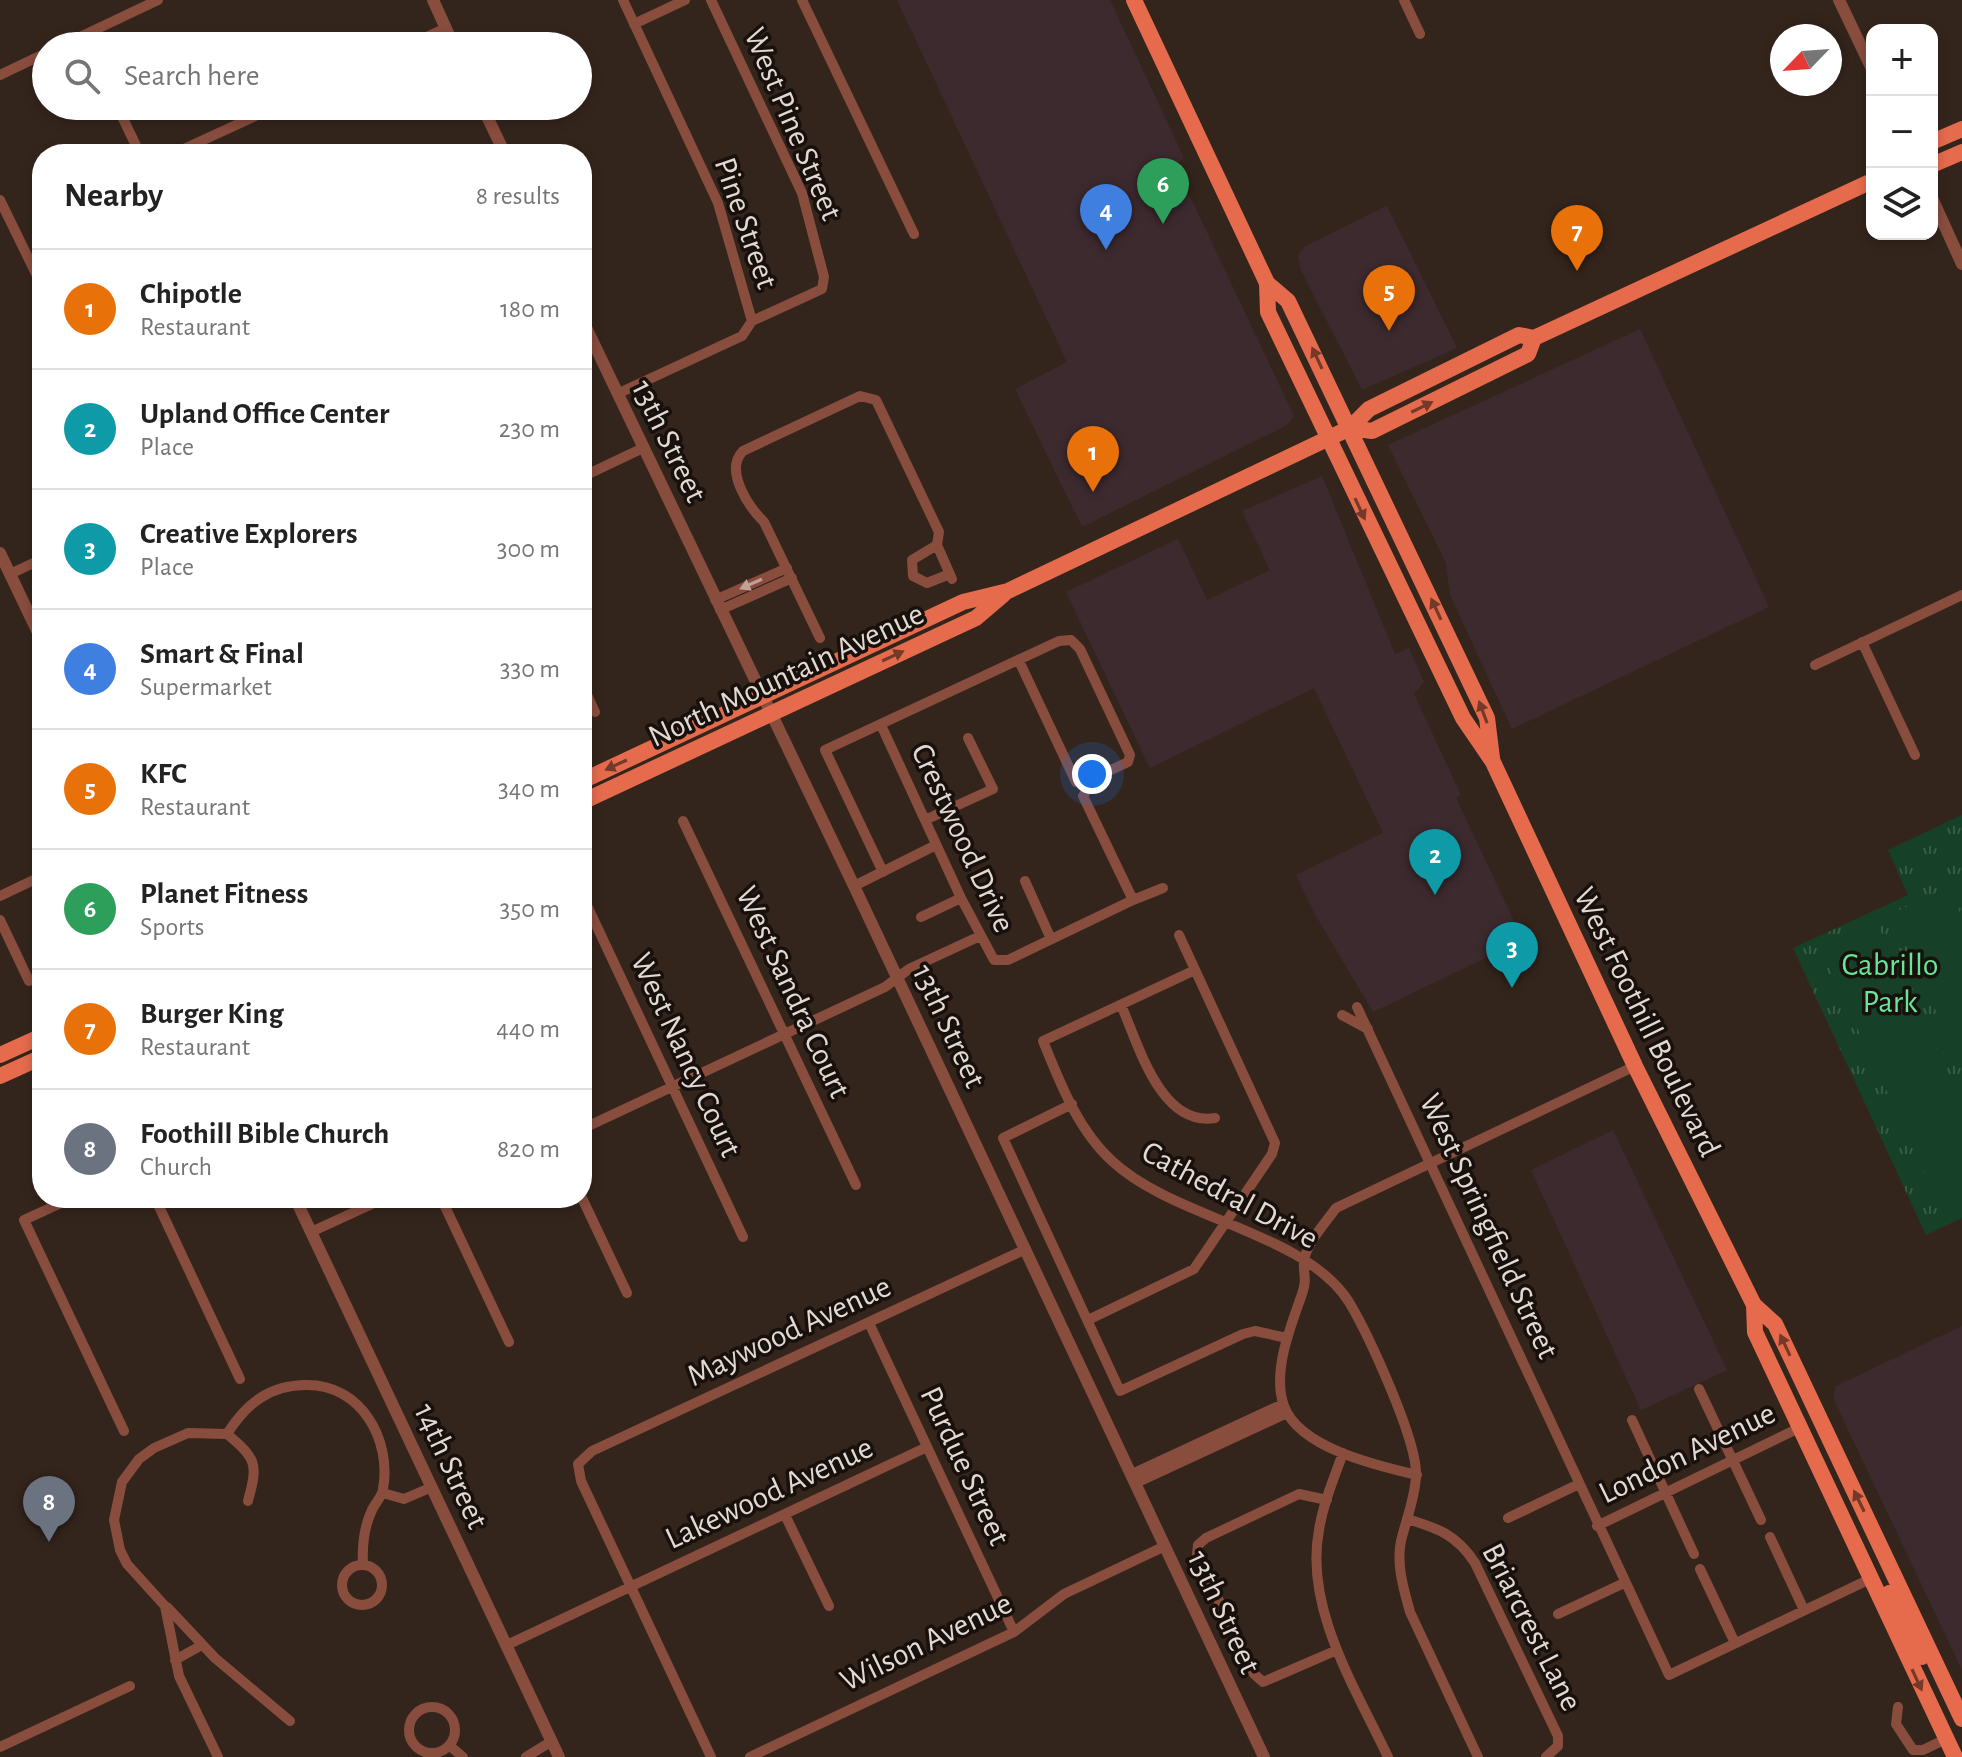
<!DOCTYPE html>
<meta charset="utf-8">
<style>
body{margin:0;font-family:"Alegreya Sans",sans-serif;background:#f6f6f6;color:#222}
.controls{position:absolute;right:24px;top:24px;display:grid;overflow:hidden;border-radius:16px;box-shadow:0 4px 12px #0003}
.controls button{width:72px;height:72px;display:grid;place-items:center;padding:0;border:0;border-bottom:2px solid #e0e0e0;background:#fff;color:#222;font:40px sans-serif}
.compass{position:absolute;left:1770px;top:24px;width:72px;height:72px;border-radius:50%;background:#fff;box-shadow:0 4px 12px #0003;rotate:245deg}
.you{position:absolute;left:1092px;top:774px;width:28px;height:28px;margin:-20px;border:6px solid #fff;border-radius:50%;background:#1a73e8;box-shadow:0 0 0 12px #1a73e833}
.badge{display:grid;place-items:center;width:52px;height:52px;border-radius:50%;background:#3a6f69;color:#fff;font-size:26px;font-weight:700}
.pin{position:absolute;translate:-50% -66px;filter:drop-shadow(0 2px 4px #0008)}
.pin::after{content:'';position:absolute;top:42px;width:28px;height:24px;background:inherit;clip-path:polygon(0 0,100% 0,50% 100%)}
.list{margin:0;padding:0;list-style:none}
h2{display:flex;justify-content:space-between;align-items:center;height:104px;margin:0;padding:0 32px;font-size:34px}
h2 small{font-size:26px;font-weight:400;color:#767676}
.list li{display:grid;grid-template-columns:52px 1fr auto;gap:24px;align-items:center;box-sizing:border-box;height:120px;padding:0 32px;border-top:2px solid #e0e0e0}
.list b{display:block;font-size:30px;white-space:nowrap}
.list p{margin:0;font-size:26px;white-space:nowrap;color:#767676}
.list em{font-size:26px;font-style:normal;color:#767676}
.icon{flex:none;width:44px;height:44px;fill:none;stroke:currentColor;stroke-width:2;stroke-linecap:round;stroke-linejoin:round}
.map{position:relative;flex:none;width:1962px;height:1757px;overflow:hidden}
.search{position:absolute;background:#fff;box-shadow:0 4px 12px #0003;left:32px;top:32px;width:560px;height:88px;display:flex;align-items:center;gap:20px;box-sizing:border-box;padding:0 28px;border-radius:44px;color:#767676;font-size:30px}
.panel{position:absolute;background:#fff;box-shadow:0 4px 12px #0003;left:32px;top:144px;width:560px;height:1064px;border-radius:32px}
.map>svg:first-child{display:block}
</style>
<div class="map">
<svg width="1962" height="1757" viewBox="0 0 1962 1757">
<defs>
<pattern id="grass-tufts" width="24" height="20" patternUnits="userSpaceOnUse" patternTransform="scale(2)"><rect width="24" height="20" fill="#164027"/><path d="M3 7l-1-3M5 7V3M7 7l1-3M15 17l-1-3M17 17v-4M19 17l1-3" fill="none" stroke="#385b45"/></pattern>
</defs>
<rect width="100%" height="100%" fill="#34251c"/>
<path fill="#3d2a2f" d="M897,0H1110L1184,158L1175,165L1294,416L1287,425L1082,527L1015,389L1067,362Z
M1387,206L1457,348L1362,390L1301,270L1298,255L1305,246Z
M1640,329L1769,607L1512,729L1450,595L1446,563L1388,445Z
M1322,476L1395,654L1409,648L1424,682L1414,694L1461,795L1456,798L1523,940L1373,1012L1316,916L1296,875L1383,833L1314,688L1150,768L1066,592L1178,539L1207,600L1270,570L1242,511Z
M1613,1130L1727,1370L1641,1410L1531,1170Z
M1962,1326V1670L1833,1398L1836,1386Z"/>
<path fill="url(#grass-tufts)" d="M1962,815V1218L1926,1235L1793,948L1908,895L1888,850Z"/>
<path fill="#164027" d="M1948,887L1962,917V1067L1891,914Z
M1876,921L1918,1010L1861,1036L1820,947Z
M1919,1011L1962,1104V1208L1945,1216L1862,1037Z"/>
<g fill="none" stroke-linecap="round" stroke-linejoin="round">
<path stroke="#894d3e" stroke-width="10" d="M711,0L802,193L824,277L822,289L752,321
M802,0L914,234
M1404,0L1420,34
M634,24L685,0
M84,35L89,46
M61,46L158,0
M407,46L446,28
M0,75L46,53
M117,106L140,154
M173,154L277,106
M0,200L42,286
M617,394L742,336L752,321L718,203L623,0
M582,477L643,448
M937,545L912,560L913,576L927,583L950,574
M10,574L42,559
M715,600L787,568
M720,610L792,578
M820,638L764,522C748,506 724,470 743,451L860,396L876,400L939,532L937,545L952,579
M1862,642L1915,755
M1019,661L1076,782
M1815,665L1962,595
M582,684L595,712
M881,725L961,898L994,960H1008L1133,900L1083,796L1096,777L1128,762L1130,755L1080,649L1071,640L1059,641L825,750L883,872
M925,820L993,789L968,738
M683,821L856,1185
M1025,881L1051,939
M854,886L936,845
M582,895L743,1237
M0,896L42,876
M1133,900L1163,888
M921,917L961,898
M0,920L29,981
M1195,970L1043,1041C1060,1083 1078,1130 1112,1161C1174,1219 1305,1232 1349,1302C1368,1334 1418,1441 1416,1476C1415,1498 1406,1520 1401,1541C1396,1565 1404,1590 1410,1612L1478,1757
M1121,1005C1138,1043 1160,1127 1215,1118
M1357,1007L1669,1675L1870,1579
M1342,1015L1368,1029
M1072,1104L1003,1138L1120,1391L1243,1334L1255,1331L1287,1338
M582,1129L885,987L909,969L980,936
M72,1198L24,1220L124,1431
M155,1198L240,1379
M441,1198L509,1342
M582,1198L627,1293
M311,1232L385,1198
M1088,1320L1194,1269L1272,1154L1275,1143L1179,935
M869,1323L1014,1632
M1699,1389L1761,1520
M1632,1420L1694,1554
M227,1434C257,1459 258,1464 248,1501
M1343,1453C1334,1478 1323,1504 1319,1530C1304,1608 1356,1689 1388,1757
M1132,1474L1283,1404
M1417,1475C1378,1466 1299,1448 1284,1406C1272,1373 1290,1328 1301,1297C1308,1277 1303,1277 1304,1261C1306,1244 1326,1222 1336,1208L1635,1066
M1136,1483L1287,1413
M383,1493L404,1499L432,1487
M1327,1500L1299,1494L1206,1538L1198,1545L1197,1555L1254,1674L1263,1682L1337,1650
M785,1515L829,1606
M1508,1518L1579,1484
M1407,1519C1438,1528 1457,1535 1475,1563L1558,1736V1746L1546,1757
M1597,1526L1799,1428
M1770,1537L1804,1610
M342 1585a20 20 0 1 1 40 0a20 20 0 1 1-40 0Z
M1700,1569L1735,1643
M167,1607L215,1658L290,1721
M1558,1614L1624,1583
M507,1645L927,1447
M175,1660L202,1645
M409 1730a23 23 0 1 1 46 0a23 23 0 1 1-46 0Z
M1898,1707L1896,1724L1913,1750H1923L1946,1739
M450,1746L463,1757
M0,1747L130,1686
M218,1757L179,1676L165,1606L127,1564L120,1550L114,1520L122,1482L139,1459L154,1448L188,1433L227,1434C246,1404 269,1385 306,1385C361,1384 392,1440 383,1489C382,1497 375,1503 372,1510C364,1527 362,1547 363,1565
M526,1757L552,1741
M711,1757L581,1481L578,1464L592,1451L1026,1249
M750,1757L1014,1632L1064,1594L1165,1546"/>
<path stroke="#894d3e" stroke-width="12" d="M433,0L454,46
M1839,0L1872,69
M482,106L505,154
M1932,198L1962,264
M582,319L854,886L1264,1757
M0,553L42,641
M295,1198L559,1757"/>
<path stroke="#e66b4d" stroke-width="16" d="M1134,0L1267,283L1268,312L1463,718L1493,762L1635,1066L1754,1305L1755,1332L1955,1757
M1932,142L1962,129
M1932,165L1962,152
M1267,283L1288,301L1487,718L1492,758
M1350,428L1372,431L1528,354L1534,338
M582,781L963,602L1008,591L1350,428L1369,409L1519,335L1534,338L1872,181
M582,802L976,618L1003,595
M0,1055L42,1036
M0,1076L42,1057
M1754,1305L1775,1324L1962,1719
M1889,1593L1922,1657"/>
</g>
<defs><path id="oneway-solid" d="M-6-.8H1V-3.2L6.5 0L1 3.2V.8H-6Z" transform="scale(2)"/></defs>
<g fill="#743929">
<use href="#oneway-solid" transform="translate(1317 358) rotate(-115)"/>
<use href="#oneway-solid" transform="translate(1422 407) rotate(-26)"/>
<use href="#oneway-solid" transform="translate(1360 509) rotate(65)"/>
<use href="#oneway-solid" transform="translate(1436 609) rotate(-115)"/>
<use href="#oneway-solid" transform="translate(893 656) rotate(-25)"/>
<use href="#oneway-solid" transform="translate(1483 712) rotate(-110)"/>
<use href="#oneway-solid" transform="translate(616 765) rotate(155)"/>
<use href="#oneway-solid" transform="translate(1785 1345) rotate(-115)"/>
<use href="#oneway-solid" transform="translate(1859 1501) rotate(-116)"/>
<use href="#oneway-solid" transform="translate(1917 1680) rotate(65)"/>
</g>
<use fill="#bfa197" href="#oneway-solid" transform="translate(751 584) rotate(156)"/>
<g text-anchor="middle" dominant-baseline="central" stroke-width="7" stroke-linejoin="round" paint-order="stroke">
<g font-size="32" fill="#e3d9d3" stroke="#17100c">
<text transform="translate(793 124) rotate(67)">West Pine Street</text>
<text transform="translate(746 223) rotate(71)">Pine Street</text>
<text transform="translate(669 441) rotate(64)">13th Street</text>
<text transform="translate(786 675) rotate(-25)">North Mountain Avenue</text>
<text transform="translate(963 838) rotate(65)">Crestwood Drive</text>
<text transform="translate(793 992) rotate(65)">West Sandra Court</text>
<text transform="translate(1647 1022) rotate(64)">West Foothill Boulevard</text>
<text transform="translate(949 1026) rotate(65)">13th Street</text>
<text transform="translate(686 1055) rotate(65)">West Nancy Court</text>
<text transform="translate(1230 1195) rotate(28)">Cathedral Drive</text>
<text transform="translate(1489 1226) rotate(65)">West Springfield Street</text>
<text transform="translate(789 1331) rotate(-25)">Maywood Avenue</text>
<text transform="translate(1687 1453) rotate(-26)">London Avenue</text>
<text transform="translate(451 1466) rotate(65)">14th Street</text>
<text transform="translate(965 1466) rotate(65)">Purdue Street</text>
<text transform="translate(769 1493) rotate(-25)">Lakewood Avenue</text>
<text transform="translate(1224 1612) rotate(65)">13th Street</text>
<text transform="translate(1532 1627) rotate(63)">Briarcrest Lane</text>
<text transform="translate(926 1642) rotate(-26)">Wilson Avenue</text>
</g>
<g font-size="32" fill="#66e699" stroke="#17100c">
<text x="1890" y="965">Cabrillo<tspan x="1890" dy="37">Park</tspan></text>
</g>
</g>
</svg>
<div class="controls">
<button>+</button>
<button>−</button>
<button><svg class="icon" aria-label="layers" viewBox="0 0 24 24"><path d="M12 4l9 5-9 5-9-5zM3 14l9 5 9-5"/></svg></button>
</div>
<svg class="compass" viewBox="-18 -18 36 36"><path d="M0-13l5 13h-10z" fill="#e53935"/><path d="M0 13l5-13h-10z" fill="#767676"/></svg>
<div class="you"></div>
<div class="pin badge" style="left:1093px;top:492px;background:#e8710a">1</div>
<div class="pin badge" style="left:1435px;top:895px;background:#0f9aa8">2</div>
<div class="pin badge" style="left:1512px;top:988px;background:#0f9aa8">3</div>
<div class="pin badge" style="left:1106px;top:250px;background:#3f7fe0">4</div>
<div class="pin badge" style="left:1389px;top:331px;background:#e8710a">5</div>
<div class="pin badge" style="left:1163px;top:224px;background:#2e9e5b">6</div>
<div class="pin badge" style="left:1577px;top:271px;background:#e8710a">7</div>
<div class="pin badge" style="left:49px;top:1542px;background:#6b7280">8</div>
<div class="search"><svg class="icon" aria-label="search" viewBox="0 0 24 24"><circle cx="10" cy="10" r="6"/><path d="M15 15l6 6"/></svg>Search here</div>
<section class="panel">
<h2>Nearby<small>8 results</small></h2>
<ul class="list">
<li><span class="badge" style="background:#e8710a">1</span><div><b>Chipotle</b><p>Restaurant</p></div><em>180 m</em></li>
<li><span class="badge" style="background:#0f9aa8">2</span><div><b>Upland Office Center</b><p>Place</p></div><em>230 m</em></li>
<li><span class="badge" style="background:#0f9aa8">3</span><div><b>Creative Explorers</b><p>Place</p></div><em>300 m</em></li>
<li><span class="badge" style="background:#3f7fe0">4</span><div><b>Smart &amp; Final</b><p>Supermarket</p></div><em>330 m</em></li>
<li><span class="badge" style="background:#e8710a">5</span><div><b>KFC</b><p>Restaurant</p></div><em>340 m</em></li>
<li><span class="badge" style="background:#2e9e5b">6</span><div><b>Planet Fitness</b><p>Sports</p></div><em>350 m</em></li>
<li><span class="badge" style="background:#e8710a">7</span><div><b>Burger King</b><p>Restaurant</p></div><em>440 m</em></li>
<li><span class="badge" style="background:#6b7280">8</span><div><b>Foothill Bible Church</b><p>Church</p></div><em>820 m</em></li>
</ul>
</section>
</div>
